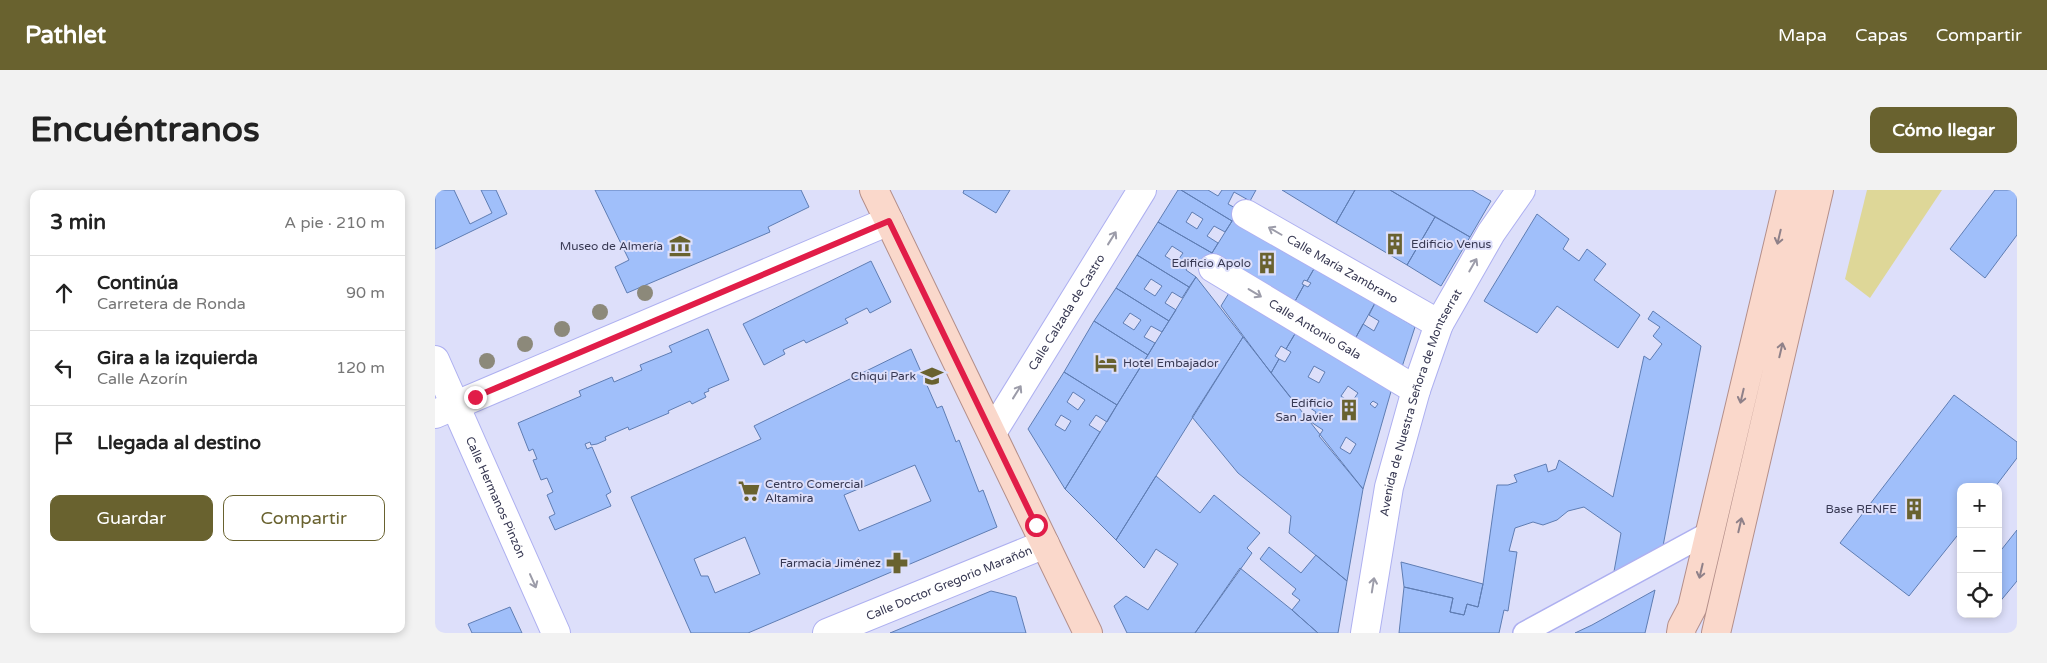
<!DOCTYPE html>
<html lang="es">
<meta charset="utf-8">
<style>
body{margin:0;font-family:"Varela Round",sans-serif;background:#f2f2f2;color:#222}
.controls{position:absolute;right:15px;bottom:15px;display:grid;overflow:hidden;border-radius:10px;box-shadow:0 2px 8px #0003}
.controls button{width:45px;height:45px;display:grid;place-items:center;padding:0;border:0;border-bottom:1px solid #e0e0e0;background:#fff;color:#222;font:25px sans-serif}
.stop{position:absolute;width:15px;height:15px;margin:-11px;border:4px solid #e11d48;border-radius:50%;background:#fff}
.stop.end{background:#e11d48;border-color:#fff;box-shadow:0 1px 5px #0008}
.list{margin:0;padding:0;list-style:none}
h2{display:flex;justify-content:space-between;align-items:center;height:65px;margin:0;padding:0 20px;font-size:21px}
h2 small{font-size:16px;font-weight:400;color:#767676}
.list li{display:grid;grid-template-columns:32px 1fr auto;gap:15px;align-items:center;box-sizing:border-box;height:75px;padding:0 20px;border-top:1px solid #e0e0e0}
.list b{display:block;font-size:19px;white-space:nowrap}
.list p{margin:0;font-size:16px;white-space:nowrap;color:#767676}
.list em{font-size:16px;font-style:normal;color:#767676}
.actions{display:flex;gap:10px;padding:15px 20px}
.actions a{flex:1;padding:11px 0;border:1px solid #69622f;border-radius:10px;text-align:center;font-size:18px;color:#69622f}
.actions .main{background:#69622f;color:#fff}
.icon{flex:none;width:28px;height:28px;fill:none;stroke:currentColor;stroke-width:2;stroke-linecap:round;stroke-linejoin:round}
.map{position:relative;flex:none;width:1582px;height:443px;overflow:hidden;border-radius:10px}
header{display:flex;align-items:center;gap:30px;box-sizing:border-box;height:70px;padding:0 25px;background:#69622f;color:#fff}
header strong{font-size:24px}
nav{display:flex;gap:28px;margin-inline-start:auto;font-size:18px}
.intro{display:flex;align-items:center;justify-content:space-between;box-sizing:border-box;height:120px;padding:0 30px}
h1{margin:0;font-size:35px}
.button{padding:12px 22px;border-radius:10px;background:#69622f;color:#fff;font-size:18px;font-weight:700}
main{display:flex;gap:30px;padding:0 30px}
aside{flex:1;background:#fff;border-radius:10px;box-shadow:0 2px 8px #0003}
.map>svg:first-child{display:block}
</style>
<header>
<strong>Pathlet</strong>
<nav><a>Mapa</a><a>Capas</a><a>Compartir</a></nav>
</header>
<div class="intro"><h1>Encuéntranos</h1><a class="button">Cómo llegar</a></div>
<main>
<aside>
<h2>3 min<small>A pie · 210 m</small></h2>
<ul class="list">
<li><svg class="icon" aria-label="ahead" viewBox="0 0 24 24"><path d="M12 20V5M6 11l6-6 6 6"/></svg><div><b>Continúa</b><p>Carretera de Ronda</p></div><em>90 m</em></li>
<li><svg class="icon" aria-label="left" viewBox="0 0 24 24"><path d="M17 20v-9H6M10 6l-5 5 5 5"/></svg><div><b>Gira a la izquierda</b><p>Calle Azorín</p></div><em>120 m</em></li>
<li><svg class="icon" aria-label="arrive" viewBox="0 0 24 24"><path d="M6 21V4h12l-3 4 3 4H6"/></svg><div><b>Llegada al destino</b></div></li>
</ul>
<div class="actions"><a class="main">Guardar</a><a>Compartir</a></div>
</aside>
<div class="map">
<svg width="1582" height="443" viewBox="0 0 1582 443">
<rect width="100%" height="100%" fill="#dddffa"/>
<path fill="#ded798" d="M1432,0H1507L1435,108L1410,89Z"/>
<path fill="#a0bffa" stroke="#5f7db3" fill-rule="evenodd" d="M0,0H19L35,34L57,23L46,0H61L72,24L0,59Z
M160,0H366L374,17L333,37L335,42L192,103L180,77L194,70Z
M529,0H575L561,23L528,3Z
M743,0H746L797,31L790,42L779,36L772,46L783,53L777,63L723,32ZM757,22L768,29L762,39L751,32Z
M746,0H773L783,6L787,0H821L815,11L799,2L793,14L804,20L797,31Z
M847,0H920L901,33Z
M920,0H955L1000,27L972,75L901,33Z
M955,0H1037L1056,11L1035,47Z
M1560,0H1582V45L1550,88L1515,59Z
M1102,24L1134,49L1128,59L1144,71L1152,59L1171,74L1159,90L1205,125L1183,158L1122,116L1102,143L1049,111Z
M1000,27L1035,47L1006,96L972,75Z
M799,28L880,77L872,91L869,90L867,94L869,95L859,113L777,63Z
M723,32L777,63L769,76L757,68L751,80L761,87L754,97L702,65ZM737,56L748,63L741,73L730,66Z
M702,65L754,97L747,108L737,102L730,113L741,120L734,131L681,98ZM716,89L727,96L720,106L709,99Z
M436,71L456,112L435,123L432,118L410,129L413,133L371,153L369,150L348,160L350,164L329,175L308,134Z
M880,77L940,113L920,149L859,113L869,95L873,97L876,93L872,91Z
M761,87L808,147L681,350L630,299Z
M681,98L734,131L727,142L716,136L709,147L720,153L713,165L659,131ZM695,123L706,130L699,140L688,133Z
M797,98L861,142L851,159L846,156L840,166L844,169L836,183L786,116Z
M940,113L980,137L967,177L920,149L928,134L939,141L944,131L934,125Z
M1218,121L1266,156L1228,356L1178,387L1186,343L1149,317L1133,321L1122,330L1108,335L1098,332L1080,338L1074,361L1082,362L1073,421L1069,420L1064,443H964L969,397L1018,408L1015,422L1029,425L1032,414L1043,417L1048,394L1062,295H1073L1082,292L1079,285L1111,274L1113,282L1121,279L1124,270L1178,307L1209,166L1215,170L1227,154L1218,146L1225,137L1213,129Z
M659,131L713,165L682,215L629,182Z
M273,139L294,190L273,199L274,201L269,203L271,207L257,214L255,211L233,221L234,223L194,240L193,237L170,247L171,250L162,254L156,255L155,252L150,254L152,259L157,257L176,302L171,305L176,316L120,340L114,327L120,324L112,305L118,302L112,288L106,290L98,270L102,269L98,259L94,261L83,233L146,206L144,201L177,187L179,192L207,180L205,175L237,162L234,156Z
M861,142L957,198L928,299L884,246L888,240L876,232L881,222L865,211L863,217L836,183L844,169L850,172L856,162L851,159ZM879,176L890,182L884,193L873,187ZM913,196L923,203L916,213L906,206ZM938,211L943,214L940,218L935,214ZM911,247L921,254L915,264L905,258Z
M808,147L928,299L912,391L854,343L856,326L803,283L757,227Z
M476,159L502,218L507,216L521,252L524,250L544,302L548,300L562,337L313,443H256L196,307L326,249L319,236ZM480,275L496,311L424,341L409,305ZM310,347L325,384L280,403L273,386H266L259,369Z
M629,182L682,215L672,232L661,225L654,235L665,242L630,299L593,239ZM638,202L650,210L643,220L632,212ZM626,225L636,231L630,241L620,235Z
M1519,205L1582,252V268L1560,297H1526V341L1474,406L1405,353Z
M721,286L765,323L779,305L825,343L812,358L817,363L760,443H692L679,416L691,406L713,420L743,374L721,359L709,378L681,350Z
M1582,340V391L1563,414V364Z
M834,357L866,383L881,365L912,391L903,443H883L857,420L865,410L857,404L861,399L825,369Z
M966,372L1048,394L1043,417L1032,414L1029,425L1015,422L1018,408L969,397Z
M805,378L857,420L883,443H760Z
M1220,400L1210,443H1140L1157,435Z
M556,401L581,407L591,443H455Z
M75,417L87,443H37L33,434Z"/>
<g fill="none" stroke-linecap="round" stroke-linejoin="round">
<g stroke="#aeb0f0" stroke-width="24">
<path id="pedestrian" d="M1089,443L1275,342"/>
</g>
<g stroke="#aeb0f0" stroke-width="30">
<g id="minor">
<path id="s1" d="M811,24L1004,134"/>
<path id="s2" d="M778,78L981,200"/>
<path d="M0,224L454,31"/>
<path id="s3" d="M930,443L954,297L981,200L1004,134L1056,43L1086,0"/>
</g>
</g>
<g stroke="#aeb0f0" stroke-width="30">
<g id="tertiary">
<path id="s4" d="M0,170L121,443"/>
<path id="s5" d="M557,243L707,0"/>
<path id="s6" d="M392,443L610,354"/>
</g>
</g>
<g stroke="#b48f8a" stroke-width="30">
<path id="primary" d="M439,0L653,443
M1246,443L1247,437L1257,418L1356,0
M1281,443L1384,0"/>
</g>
<use href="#pedestrian" stroke="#fff" stroke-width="21"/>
<use href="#minor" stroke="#fff" stroke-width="28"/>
<use href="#tertiary" stroke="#fff" stroke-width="28"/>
<use href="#primary" stroke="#fad8cb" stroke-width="28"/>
</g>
<g fill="#8c897a">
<circle cx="210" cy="103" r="8"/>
<circle cx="165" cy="122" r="8"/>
<circle cx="127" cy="139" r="8"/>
<circle cx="90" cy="154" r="8"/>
<circle cx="52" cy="171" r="8"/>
</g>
<defs><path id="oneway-shaft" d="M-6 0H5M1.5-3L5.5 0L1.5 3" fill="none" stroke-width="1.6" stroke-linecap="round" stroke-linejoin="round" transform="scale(1.25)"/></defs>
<g stroke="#9c9ca9">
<use href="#oneway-shaft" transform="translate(840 41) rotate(-150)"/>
<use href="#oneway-shaft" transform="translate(677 48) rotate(-58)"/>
<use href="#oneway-shaft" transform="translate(1038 75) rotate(-60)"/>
<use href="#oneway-shaft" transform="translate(820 103) rotate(31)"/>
<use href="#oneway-shaft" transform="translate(582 202) rotate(-58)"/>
<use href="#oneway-shaft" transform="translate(98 391) rotate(66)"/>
<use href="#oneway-shaft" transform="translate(938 395) rotate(-81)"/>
</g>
<g stroke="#8f8189">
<use href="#oneway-shaft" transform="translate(1344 47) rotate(103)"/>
<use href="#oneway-shaft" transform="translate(1346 160) rotate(-77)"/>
<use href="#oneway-shaft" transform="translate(1307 206) rotate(103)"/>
<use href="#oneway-shaft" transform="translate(1305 335) rotate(-77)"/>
<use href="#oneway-shaft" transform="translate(1266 381) rotate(103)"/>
</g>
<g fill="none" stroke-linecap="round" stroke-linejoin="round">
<path stroke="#e11d48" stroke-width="6" d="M40,207L454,31L601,335"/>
</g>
<defs>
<g id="building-bare" transform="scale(1.725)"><path d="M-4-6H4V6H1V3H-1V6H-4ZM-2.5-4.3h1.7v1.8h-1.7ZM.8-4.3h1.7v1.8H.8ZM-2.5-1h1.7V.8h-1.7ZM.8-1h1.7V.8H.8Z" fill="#69622f" stroke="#dddffa" stroke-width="2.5" paint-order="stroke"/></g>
<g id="museum-bare" transform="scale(1.725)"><path d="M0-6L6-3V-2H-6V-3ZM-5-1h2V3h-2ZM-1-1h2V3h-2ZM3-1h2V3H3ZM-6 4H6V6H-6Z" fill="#69622f" stroke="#dddffa" stroke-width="2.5" paint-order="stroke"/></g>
<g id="hotel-bare" transform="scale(1.725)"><path d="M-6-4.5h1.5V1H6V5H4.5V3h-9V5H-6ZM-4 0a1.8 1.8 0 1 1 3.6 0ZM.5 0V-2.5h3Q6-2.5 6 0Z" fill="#69622f" stroke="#dddffa" stroke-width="2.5" paint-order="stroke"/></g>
<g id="school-bare" transform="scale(1.725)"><path d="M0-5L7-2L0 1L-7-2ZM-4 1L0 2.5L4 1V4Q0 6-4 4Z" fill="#69622f" stroke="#dddffa" stroke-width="2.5" paint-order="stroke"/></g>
<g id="supermarket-bare" transform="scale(1.725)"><path d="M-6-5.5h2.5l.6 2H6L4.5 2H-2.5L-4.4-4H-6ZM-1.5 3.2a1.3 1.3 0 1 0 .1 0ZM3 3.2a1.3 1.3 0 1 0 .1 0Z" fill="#69622f" stroke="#dddffa" stroke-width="2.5" paint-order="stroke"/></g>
<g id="pharmacy-bare" transform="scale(1.725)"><path d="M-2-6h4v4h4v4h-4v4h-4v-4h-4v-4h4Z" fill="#69622f" stroke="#dddffa" stroke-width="2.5" paint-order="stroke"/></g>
</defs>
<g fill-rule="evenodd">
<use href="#building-bare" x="960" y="54"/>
<use href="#museum-bare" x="245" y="56"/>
<use href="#building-bare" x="832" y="73"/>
<use href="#hotel-bare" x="671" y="173"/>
<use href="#school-bare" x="497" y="186"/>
<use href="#building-bare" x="914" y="220"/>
<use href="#supermarket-bare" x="314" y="301"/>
<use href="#building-bare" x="1479" y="319"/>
<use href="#pharmacy-bare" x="462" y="373"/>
</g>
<g text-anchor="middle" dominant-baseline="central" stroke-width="4" stroke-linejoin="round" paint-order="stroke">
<g font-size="12" fill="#383953" stroke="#dddffa" text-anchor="end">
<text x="976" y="54" text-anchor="start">Edificio Venus</text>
<text x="228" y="56">Museo de Almería</text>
<text x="816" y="73">Edificio Apolo</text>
<text x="688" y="173" text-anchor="start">Hotel Embajador</text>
<text x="481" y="186">Chiqui Park</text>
<text x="898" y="213">Edificio<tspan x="898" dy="14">San Javier</tspan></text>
<text x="330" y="294" text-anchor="start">Centro Comercial<tspan x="330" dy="14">Altamira</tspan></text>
<text x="1462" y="319">Base RENFE</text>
<text x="446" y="373">Farmacia Jiménez</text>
</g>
<g font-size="12" fill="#383953" stroke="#dddffa">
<text stroke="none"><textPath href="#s1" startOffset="111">Calle María Zambrano</textPath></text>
<text stroke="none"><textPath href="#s5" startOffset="142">Calle Calzada de Castro</textPath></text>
<text stroke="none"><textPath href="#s2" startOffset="119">Calle Antonio Gala</textPath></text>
<text stroke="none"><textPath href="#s3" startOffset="238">Avenida de Nuestra Señora de Montserrat</textPath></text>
<text stroke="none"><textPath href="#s4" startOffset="150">Calle Hermanos Pinzón</textPath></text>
<text stroke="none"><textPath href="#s6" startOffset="132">Calle Doctor Gregorio Marañón</textPath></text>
</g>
</g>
</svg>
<div class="controls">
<button>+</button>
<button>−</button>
<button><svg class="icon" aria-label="locate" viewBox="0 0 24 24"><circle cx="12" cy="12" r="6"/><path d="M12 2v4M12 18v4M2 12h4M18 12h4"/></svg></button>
</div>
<div class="stop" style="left:601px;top:335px"></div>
<div class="stop end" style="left:40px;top:207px"></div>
</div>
</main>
